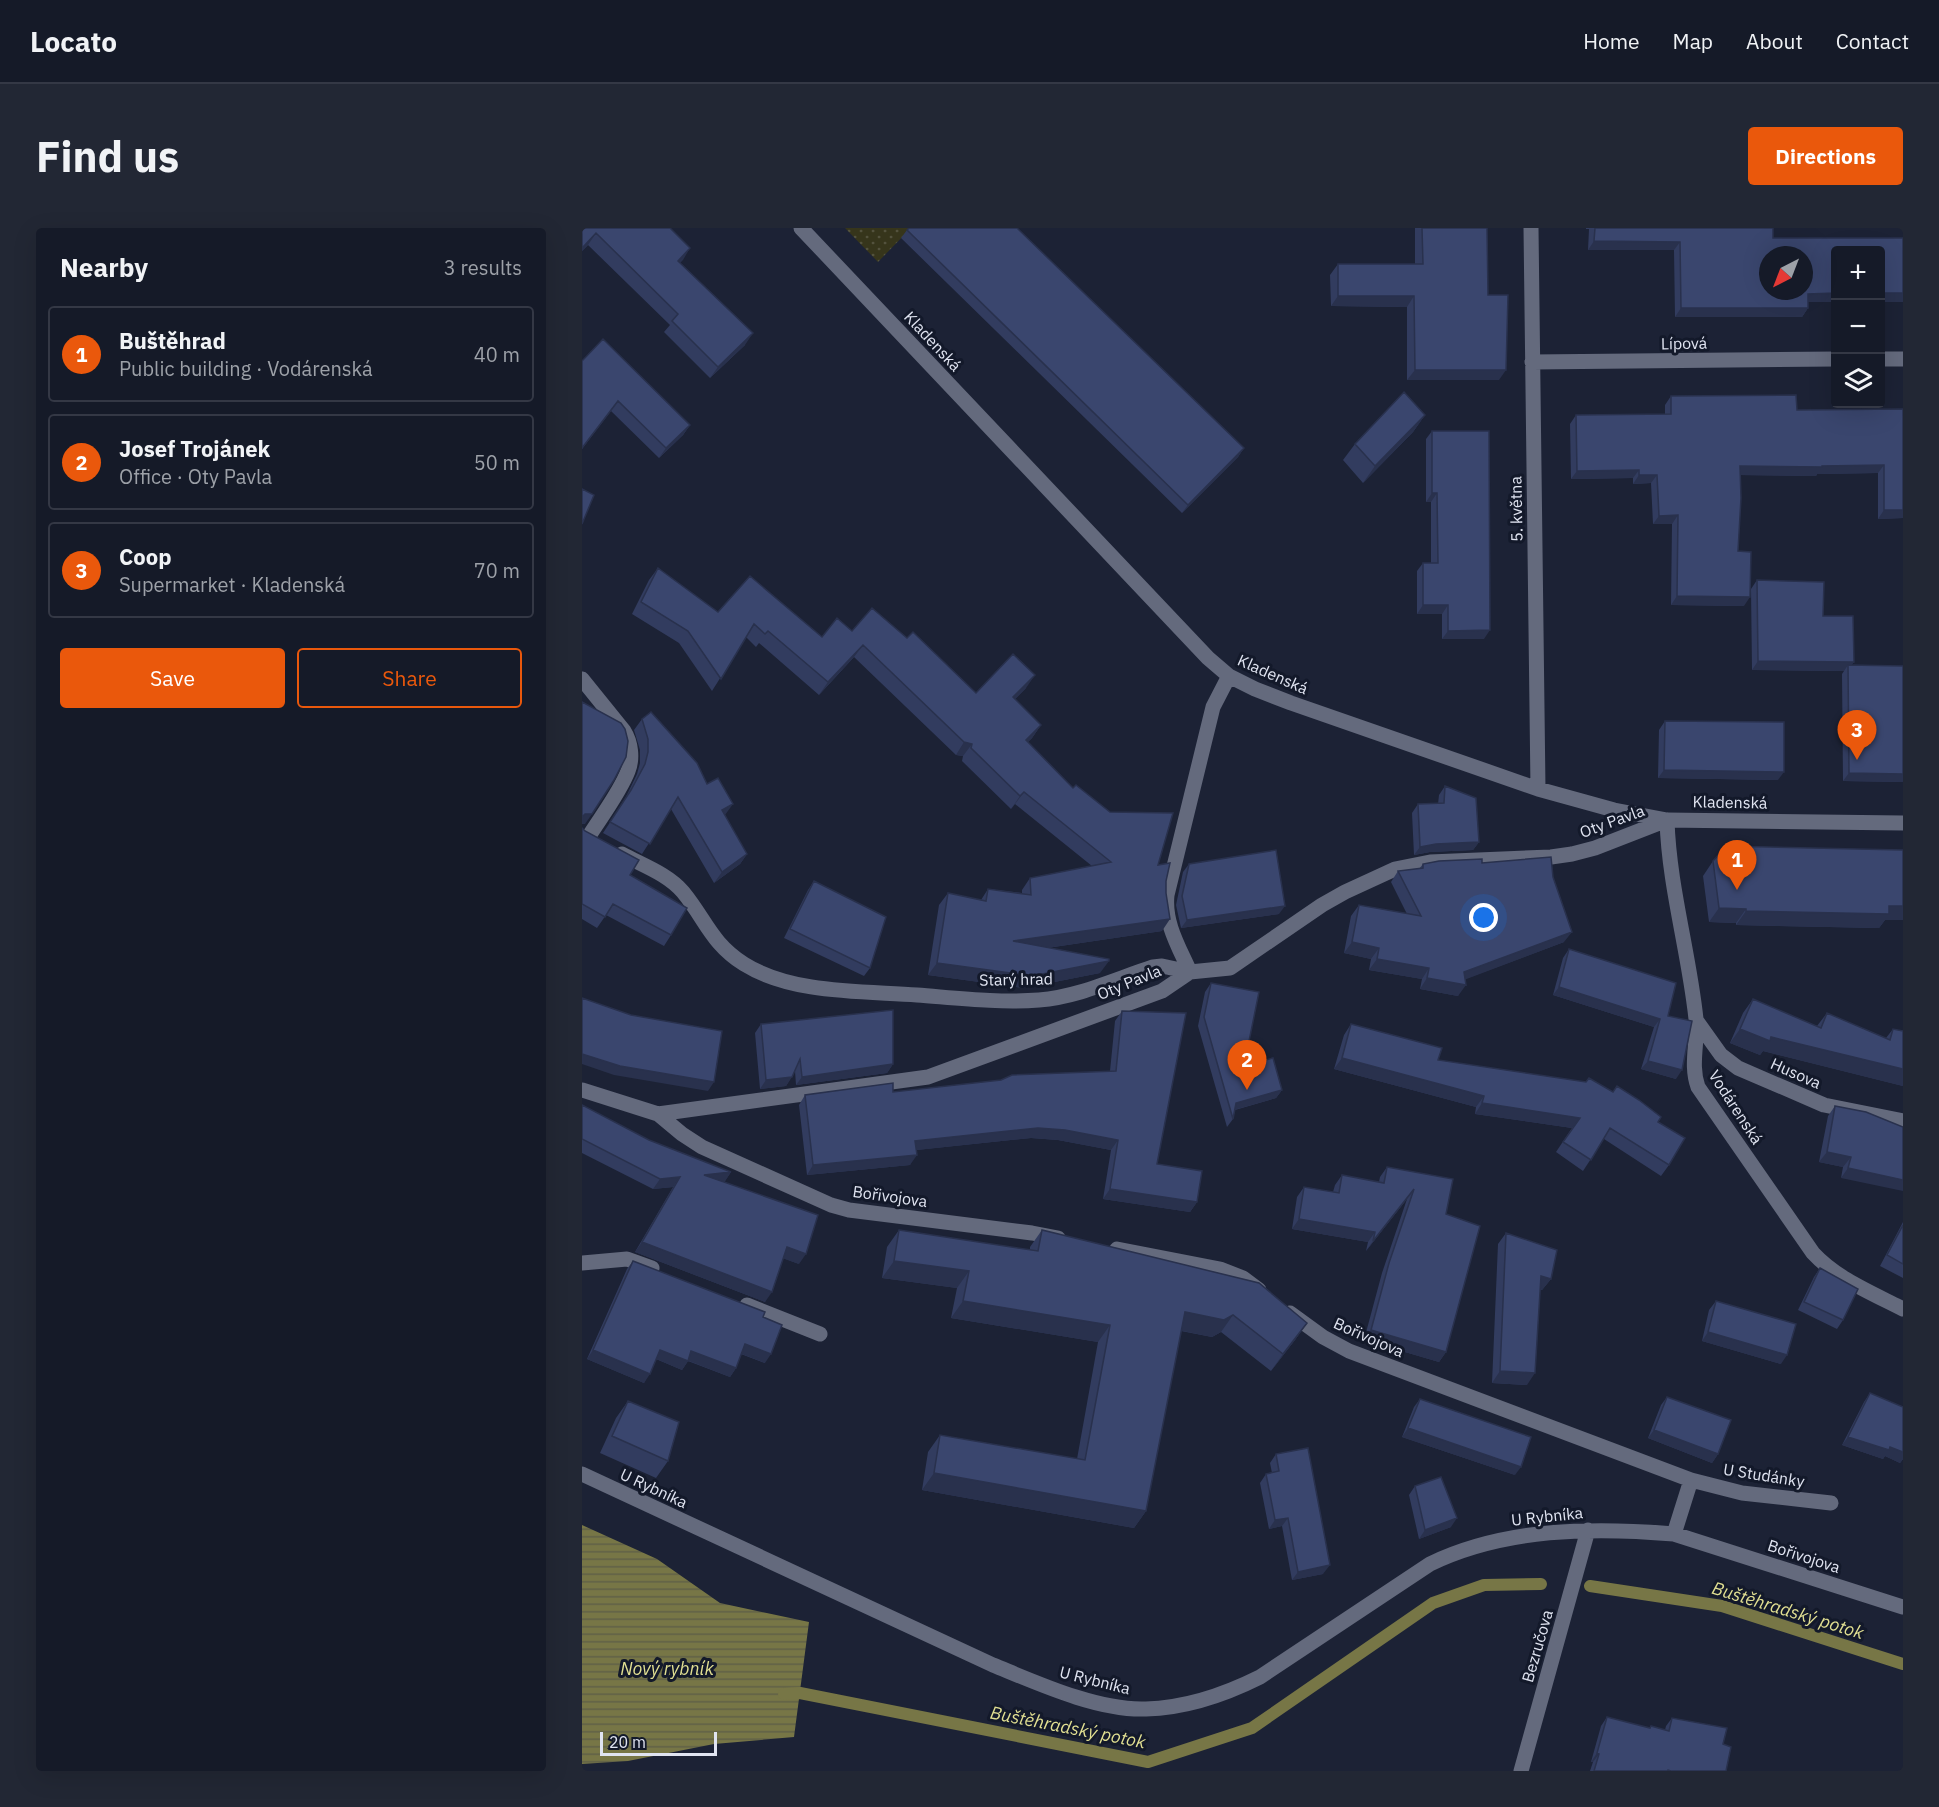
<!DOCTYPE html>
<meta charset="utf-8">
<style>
body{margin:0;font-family:"IBM Plex Sans",sans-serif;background:#222734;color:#f1f3f6}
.controls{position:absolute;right:18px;top:18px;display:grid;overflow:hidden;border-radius:6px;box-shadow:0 6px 24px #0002}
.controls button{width:54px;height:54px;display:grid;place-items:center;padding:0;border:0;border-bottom:2px solid #343845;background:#151a28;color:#f1f3f6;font:30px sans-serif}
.compass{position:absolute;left:1177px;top:18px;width:54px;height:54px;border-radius:50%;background:#151a28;box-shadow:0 6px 24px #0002;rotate:222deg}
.scale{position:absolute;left:18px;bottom:15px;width:117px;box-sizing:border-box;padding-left:6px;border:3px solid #e0e4f1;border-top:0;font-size:16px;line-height:21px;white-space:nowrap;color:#e0e4f1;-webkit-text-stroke:4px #13192a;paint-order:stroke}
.you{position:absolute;left:902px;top:690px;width:21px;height:21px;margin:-15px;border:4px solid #fff;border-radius:50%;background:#1a73e8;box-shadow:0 0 0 9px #1a73e833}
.badge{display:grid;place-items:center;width:39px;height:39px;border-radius:50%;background:#ea580c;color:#fff;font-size:20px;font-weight:700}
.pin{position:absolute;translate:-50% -50px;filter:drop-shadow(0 2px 3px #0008)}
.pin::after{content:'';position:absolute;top:32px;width:21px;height:18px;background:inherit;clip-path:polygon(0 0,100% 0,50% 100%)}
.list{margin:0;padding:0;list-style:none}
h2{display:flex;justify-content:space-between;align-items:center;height:78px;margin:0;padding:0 24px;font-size:26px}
h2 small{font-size:20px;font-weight:400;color:#9da1a8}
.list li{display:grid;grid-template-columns:39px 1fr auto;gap:18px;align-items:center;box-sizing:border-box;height:96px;margin:0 12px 12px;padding:0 12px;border:2px solid #343845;border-radius:6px}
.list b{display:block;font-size:22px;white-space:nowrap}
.list p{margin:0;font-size:20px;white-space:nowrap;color:#9da1a8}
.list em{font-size:20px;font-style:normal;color:#9da1a8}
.actions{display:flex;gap:12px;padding:18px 24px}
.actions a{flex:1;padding:14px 0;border:2px solid #ea580c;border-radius:6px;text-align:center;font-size:21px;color:#ea580c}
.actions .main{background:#ea580c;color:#fff}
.icon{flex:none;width:33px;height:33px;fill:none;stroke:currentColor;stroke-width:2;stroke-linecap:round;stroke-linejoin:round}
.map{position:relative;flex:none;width:1321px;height:1543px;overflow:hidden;border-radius:6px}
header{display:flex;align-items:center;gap:36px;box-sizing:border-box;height:84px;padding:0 30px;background:#151a28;border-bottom:2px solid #343845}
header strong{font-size:28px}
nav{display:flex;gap:33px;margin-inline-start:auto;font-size:21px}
.intro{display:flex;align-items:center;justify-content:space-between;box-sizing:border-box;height:144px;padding:0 36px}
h1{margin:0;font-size:42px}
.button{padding:15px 27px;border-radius:6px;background:#ea580c;color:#fff;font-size:21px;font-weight:700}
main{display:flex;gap:36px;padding:0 36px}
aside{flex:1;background:#151a28;border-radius:6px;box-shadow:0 6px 24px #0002}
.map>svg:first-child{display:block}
</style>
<header>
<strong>Locato</strong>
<nav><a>Home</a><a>Map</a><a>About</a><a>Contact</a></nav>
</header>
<div class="intro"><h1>Find us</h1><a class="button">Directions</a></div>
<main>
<aside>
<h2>Nearby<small>3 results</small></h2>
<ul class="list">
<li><span class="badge">1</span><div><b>Buštěhrad</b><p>Public building · Vodárenská</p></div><em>40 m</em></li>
<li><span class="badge">2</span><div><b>Josef Trojánek</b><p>Office · Oty Pavla</p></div><em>50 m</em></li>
<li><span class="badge">3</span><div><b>Coop</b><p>Supermarket · Kladenská</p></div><em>70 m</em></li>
</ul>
<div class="actions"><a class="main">Save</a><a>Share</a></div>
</aside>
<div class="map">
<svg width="1321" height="1543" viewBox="0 0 1321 1543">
<defs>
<pattern id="park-dots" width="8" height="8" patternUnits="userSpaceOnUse" patternTransform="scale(1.5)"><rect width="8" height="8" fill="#36351b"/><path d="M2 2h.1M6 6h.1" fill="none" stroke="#53523d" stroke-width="1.8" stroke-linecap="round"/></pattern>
<pattern id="water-rules" width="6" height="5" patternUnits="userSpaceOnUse" patternTransform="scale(1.5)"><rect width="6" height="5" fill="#777646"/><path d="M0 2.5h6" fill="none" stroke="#606047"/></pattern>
</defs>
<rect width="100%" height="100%" fill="#1c2235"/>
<path fill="url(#park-dots)" d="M263,0H329L296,34Z"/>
<path fill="url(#water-rules)" d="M0,1297L75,1331L138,1375L227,1394L212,1509L132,1516L46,1533L0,1536Z"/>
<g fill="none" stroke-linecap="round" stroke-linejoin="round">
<path stroke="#777646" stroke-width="12" d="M1008,1358L1140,1378L1321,1436
M202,1466L218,1465L566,1534L670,1500L851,1375L902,1357L959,1356"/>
<path stroke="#646a7d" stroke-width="15" d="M219,0L626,430L647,448L673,461L709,475L956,561L1032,582L1085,592L1321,595
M949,0L956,561
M1298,131H1321
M950,134L1254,131
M0,451L42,503C49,514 51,531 46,543C38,564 19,589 7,608
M40,626C60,637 86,646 101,664C124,692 129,715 162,736C210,766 280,763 335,767C375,770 417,775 457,772C496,769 534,751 571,739L580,738L608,744
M608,744C597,719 582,695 585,667L631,479L647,448
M1114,792L1139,827L1156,840L1242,877L1321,893
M0,862L76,886L346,849L580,763L608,744L648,740L740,677L763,664L813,641L848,634L969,629L990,626L1013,620L1085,592C1087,659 1107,724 1114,791C1116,815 1108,837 1116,859L1231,1025C1255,1051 1290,1065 1321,1081
M76,886L100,906L120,919L249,977L267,982L450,1005L476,1010
M535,1021L638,1041L661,1050L677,1062
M0,1035L45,1031L70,1040
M165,1077L238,1106
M708,1085L741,1109L767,1123L1109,1252L1160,1265L1249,1275
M0,1246L411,1437C455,1455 516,1483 564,1481C605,1480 642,1467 678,1449L848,1336C922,1300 1011,1299 1092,1306L1321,1379
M1092,1306L1109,1252
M939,1543L1006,1302"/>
</g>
<path fill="#323c5f" d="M0,0L108,20L97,35L163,117L128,150L82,104L88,97L6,17L0,23Z
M833,0H905L906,67L917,152H825V79L749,78L748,47L756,36H833Z
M1004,0H1191V10H1321V74H1299V22H1254V74H1226V80L1220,89H1093L1092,22H1006L1007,1H1004Z
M325,2L662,220L656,229L600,285L319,10Z
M0,133L108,197L101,207L77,230L29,183L0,221Z
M1089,168L1215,182L1321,181V290L1296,291V245L1235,246L1234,248L1158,247L1156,323L1162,378L1089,377L1090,296H1071L1069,255L1051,256V250L989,251L988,196L994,187L1083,186V177Z
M843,187L831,204L781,255L761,232L773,216Z
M850,203L902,411H860V386H835V343L841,335H849V274H844V211Z
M76,340L136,384L240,409L270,403L325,410L394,465L444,460L433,471L459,497L450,510L446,514L491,560L576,637L584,653L580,703L465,720L518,745L442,760L346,747L357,677L366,665L399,672L406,661L440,665V662L448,650L510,638L433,576L429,581L380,533L381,528L374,527L272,429L237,467L177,415L174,419L164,409L130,463L97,415L50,386L67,352Z
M1175,352L1241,388L1272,434L1269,437L1321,554L1261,553L1260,446L1262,443L1170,442L1169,361Z
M60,491L125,556L165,626L158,636L132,655L89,581L60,626L21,605L42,573L55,546L58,535V522L52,502Z
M1083,493L1196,552L1076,550L1077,502Z
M863,558L897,614L891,622L848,624L832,627L830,585L836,576H856L857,567Z
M0,600L48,647L89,707L82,718L24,687L15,700L0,691Z
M1321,622V692H1303L1297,700L1154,697V695L1127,694L1121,648L1131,633Z
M900,635L971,649L982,714L883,751L876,768L838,761L840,751L787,742L789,731L762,725L769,688L777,677L825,686L809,654L816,643L837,641L841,636Z
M607,636L697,686L599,700L594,677L601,644Z
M232,653L288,740L282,748L202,710L226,662Z
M987,721L1086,788L1094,851L1059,841L1072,799L971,767L981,730Z
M629,755L662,838L700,862L694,870L653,882L651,891L645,899L616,798L623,764Z
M1171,771L1235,798L1245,785L1304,810L1311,801L1321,858L1181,823L1178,827L1148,815L1161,785Z
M540,783L575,936L615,974L608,984L521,971L529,922L476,912L449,910L334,922L328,937L225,947L217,877L223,867L311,864L528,843L533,793Z
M179,796L311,836L305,845L214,857L213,843L204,858L178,861L173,805Z
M769,796L856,832L1076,894L1087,937L1079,948L1022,911L1001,943L974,924L990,900L893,886L894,879L752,841L762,807Z
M0,877L67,912L149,944L142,954L217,1036L201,1030L183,1074L53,1024L91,959L71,961L0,925Z
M1253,878L1321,899L1259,950L1261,939L1237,934L1246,888Z
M805,939L864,986V1124L857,1134L782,1112L800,1045L825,971L784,1023L786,1014L710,1001L715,969L722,959L751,964L753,957L760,947L797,954L798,949Z
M1321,994V1050L1298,1038Z
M317,1002L448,1022V1019L460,1002L725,1095L713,1112L689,1143L639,1104L630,1109L599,1103L564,1283L552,1300L340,1262L346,1224L358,1207L495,1231L516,1114L369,1090L375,1060L300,1050L305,1019Z
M924,1005L969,1051L960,1062H958L945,1157L910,1155L916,1016Z
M51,1033L181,1089L183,1135L159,1126L154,1140L148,1149L106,1133L100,1142L74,1131L62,1155L5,1131L45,1041Z
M1238,1040L1261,1092L1255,1101L1216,1082L1232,1049Z
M1134,1073L1199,1136L1120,1113L1127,1082Z
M1288,1165L1321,1179V1231L1318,1235L1303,1228L1301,1231L1260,1217L1282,1174Z
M1085,1169L1136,1226L1130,1235L1066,1210L1079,1177Z
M838,1171L933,1247L820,1209L832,1179Z
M46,1173L86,1233L74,1250L18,1225L34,1190Z
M694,1226L741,1346L710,1352L700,1298L687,1301L678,1255L684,1246L690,1245L688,1235Z
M833,1258L869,1299L837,1311L827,1267Z
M1025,1489L1067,1500L1069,1498L1083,1502L1084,1498L1090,1490L1141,1516L1144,1543H1008L1011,1534H1009L1019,1498Z"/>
<path fill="#29314d" d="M14,5L6,17L0,23V20Z
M1012,13L1098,14L1092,22H1006Z
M108,20L101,32L88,45L96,33Z
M1254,65V74H1220L1226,66Z
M1299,65H1321V74H1299Z
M756,68H832L825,79L749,78Z
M1099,80H1226L1220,89H1093Z
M171,105L163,117L128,150L136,139Z
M833,142H924L917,152H825Z
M843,187L831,204L781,255L793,238Z
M108,197L101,207L77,230L84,220Z
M662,220L656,229L600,285L606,277Z
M1302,237L1296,245L1235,246L1234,248L1152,247L1158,238Z
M1057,242L1051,250L989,251L995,243Z
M1057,247H1075L1069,255L1051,256Z
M850,265H855L849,274H844Z
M1302,282H1321V290L1296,291Z
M1096,287L1090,296H1071L1077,288Z
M1095,368L1168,369L1162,378L1089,377Z
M841,377H866L860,386H835Z
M908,402L902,411H860L866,403Z
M281,417L272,429L237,467L246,454Z
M1176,433L1272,434L1266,441V437L1262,443L1170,442Z
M453,447L444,460L422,482L431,469Z
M459,497L450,510L435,524L444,512Z
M382,514L390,516L381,528L374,527Z
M1082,542L1202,544L1196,552L1076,550Z
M1267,545L1321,546V554L1261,553Z
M442,564L433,576L429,581L438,568Z
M151,576L143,587L133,593L140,582Z
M3,586H10L3,596H0V589Z
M897,614L891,622L848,624L832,627L838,619L854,616Z
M165,626L158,636L132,655L140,644Z
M703,678L697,686L599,700L605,692Z
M1307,678H1321V692H1303L1297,700L1154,697L1164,683Z
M1137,680L1164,681L1154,695L1127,694Z
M588,691L580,703L423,726L431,713Z
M990,704L982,714L874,755L882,744Z
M770,714L797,720L789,731L762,725Z
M795,731L847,740L840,751L787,742Z
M527,733L518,745L442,760L346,747L355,735Z
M845,750L884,757L876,768L838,761Z
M977,759L1078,791L1072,799L971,767Z
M1158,801L1321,841V858L1181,823L1178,827L1148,815Z
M0,826L132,854L126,863L32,847L0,836Z
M760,830L902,868L894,879L752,841Z
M1066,833L1100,842L1094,851L1059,841Z
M311,836L305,845L214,857L220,849Z
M210,849L204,858L178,861L184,852Z
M700,862L694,870L648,883L654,875Z
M900,875L998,890L990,900L893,886Z
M456,900L483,902L536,912L529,922L476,912L449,910L326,923L333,913Z
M1245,924L1269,929L1261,939L1237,934Z
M335,927L328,937L225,947L231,937Z
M1266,940L1321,952V963L1259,950Z
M149,944L142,955L122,947Z
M98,949L91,959L71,961L78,951Z
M528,961L615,974L608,984L521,971Z
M832,961L825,971L784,1023L791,1013Z
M717,991L793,1004L786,1014L710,1001Z
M60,1014L190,1064L183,1074L53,1024Z
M205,1019L224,1026L217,1036L197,1029Z
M312,1033L387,1043L375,1060L300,1050Z
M959,1048L969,1051L960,1062L950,1059Z
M381,1073L528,1097L516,1114L369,1090Z
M603,1084L651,1087L639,1104L630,1109L591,1101Z
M725,1095L713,1112L689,1143L701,1126Z
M789,1102L864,1124L857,1134L782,1112Z
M1126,1104L1205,1127L1199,1136L1120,1113Z
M163,1116L189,1126L183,1135L157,1125Z
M11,1122L68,1146L62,1155L5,1131Z
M78,1122L106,1133L100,1142L72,1130Z
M109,1123L154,1140L148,1149L102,1131Z
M918,1143L953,1145L945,1157L910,1155Z
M826,1200L939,1239L933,1247L820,1209Z
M1072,1202L1136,1226L1130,1235L1066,1210Z
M1266,1209L1308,1219L1321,1224V1231L1318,1235L1303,1228L1301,1231L1260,1217Z
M352,1245L564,1283L552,1300L340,1262Z
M706,1290L700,1298L687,1301L693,1292Z
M875,1290L869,1299L837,1311L843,1302Z
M748,1337L741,1346L710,1352L716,1344Z
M1015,1525L1017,1526L1011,1534H1009Z"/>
<path fill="#3a466e" stroke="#29314d" stroke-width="1.5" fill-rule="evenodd" d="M0,0H88L108,20L96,33L171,105L136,139L90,93L96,86L14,5L0,20Z
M327,0H435L662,220L606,277L325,2Z
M840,0H905L906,67H926L924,142H833L832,68H756V36H841Z
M1013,0H1191V10H1321V65H1299V22H1254V65L1226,66V80H1099L1098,14L1012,13ZM1186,27H1222V63H1186Z
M21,111L108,197L84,220L36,173L0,220V133Z
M822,164L843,187L793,238L773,216Z
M1214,167L1215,182L1321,181V282H1302V237L1240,238V239L1158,238L1159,270L1156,323L1169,324L1168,369L1095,368L1096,287L1077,288L1075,247H1057V242L995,243L994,187L1089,186V168Z
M850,203H907L908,402L866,403V377H841V335H856L855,265H850Z
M0,261L12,267L0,296Z
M76,340L136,384L168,348L240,409L255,390L270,403L290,380L325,410L331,404L394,465L431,426L453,447L431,469L459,497L444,512L491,560L494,557L528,584L591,585L576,637L588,635L584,653V665L588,691L431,713L527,731V733L450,748L355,735L366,665L404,673L406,661L449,667L448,650L529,634L442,564L438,568L389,520L390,516L382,514L281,417L246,454L186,403L183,406L172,396L139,451L106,403L59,374Z
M1175,352L1242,354L1241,388H1271L1272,434L1176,433Z
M1266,437L1321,438V546L1267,545Z
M0,474L39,495L43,501L46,513L44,529L32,552L10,586H3L0,589Z
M69,484L115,535L125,556L136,550L151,576L140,582L165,626L140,644L96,569L68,616L28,594L49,562L63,536L66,524V511L60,491Z
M1083,493L1202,494V544L1082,542Z
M863,558L894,570L897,614L854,616L838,619L836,576L862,575Z
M0,600L3,603L57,632L48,647L105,680L89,707L31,676L23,689L0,676Z
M1144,618L1321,622V678H1307V686L1164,683V681L1137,680L1131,633Z
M694,622L703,678L605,692L600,668L607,636Z
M969,629L971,649L990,704L882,744L884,757L845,750L847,740L795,731L797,720L770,714L777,677L839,688L816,643L841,640V636L857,633L900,631V635Z
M232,653L304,689L288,740L208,701Z
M987,721L1094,755L1086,788L1110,793L1100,842L1066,833L1078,791L977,759Z
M629,755L677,764L662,838L691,830L700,862L654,875L651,891L622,789Z
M0,770L49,787L140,803L132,854L38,838L0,826Z
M1171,771L1239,800L1245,785L1308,812L1311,801L1321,803V841L1189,809L1188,813L1158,801Z
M311,782V836L220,849L218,831L210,849L184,852L179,796Z
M540,783L604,785L575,936L620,943L615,974L528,961L536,912L483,902L456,900L333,913L335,927L231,937L223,867L311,855V864L419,852L430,847L534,843Z
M769,796L860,820L856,832L1004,854L1007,850L1031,864L1035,858L1057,872L1079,889L1076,894L1103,910L1087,937L1028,900L1009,932L981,914L998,890L900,875L902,868L760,830Z
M0,877L67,912L149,944L122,947L236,987L224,1026L205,1019L190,1064L60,1014L98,949L78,951L0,911Z
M1253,878L1284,884L1321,899V952L1266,940L1269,929L1245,924Z
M805,939L871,951L864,986L898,998L864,1124L789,1102L807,1035L832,961L791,1013L793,1004L717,991L722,959L757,965L760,947L802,955Z
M1321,997V1036L1305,1027Z
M317,1002L456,1023L460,1002L677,1055L725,1095L701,1126L651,1087L642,1092L603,1084L564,1283L352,1245L358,1207L503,1232L528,1097L381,1073L387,1043L312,1033Z
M924,1005L975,1022L969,1051L959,1048L953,1145L918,1143Z
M51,1033L183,1084L181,1089L200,1097L189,1126L163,1116L154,1140L109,1123L106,1133L78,1122L68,1146L11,1122Z
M1238,1040L1276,1061L1261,1092L1222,1074Z
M1134,1073L1214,1096L1205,1127L1126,1104Z
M1288,1165L1321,1179V1224L1308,1219L1307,1222L1266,1209Z
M1085,1169L1149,1192L1136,1226L1072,1202Z
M838,1171L949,1209L939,1239L826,1200Z
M46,1173L97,1194L86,1233L30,1208Z
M726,1220L748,1337L716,1344L706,1290L693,1292L684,1246L697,1243L694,1226Z
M859,1249L875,1290L843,1302L833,1258Z
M1025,1489L1068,1500L1069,1498L1087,1503L1090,1490L1145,1500L1141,1516L1149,1519L1144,1543H1089L1086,1542L1085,1543H1012L1017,1526L1015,1525Z"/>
<g text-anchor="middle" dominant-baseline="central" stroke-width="6" stroke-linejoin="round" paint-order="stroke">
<g font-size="16" fill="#e0e4f1" stroke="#13192a">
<text transform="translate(351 113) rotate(47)">Kladenská</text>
<text transform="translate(1102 115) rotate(-1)">Lípová</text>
<text transform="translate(934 281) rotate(-91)">5. května</text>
<text transform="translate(691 446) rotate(24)">Kladenská</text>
<text transform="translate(1148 574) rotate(1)">Kladenská</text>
<text transform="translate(1030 593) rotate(-20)">Oty Pavla</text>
<text transform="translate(434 751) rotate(-1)">Starý hrad</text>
<text transform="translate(547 754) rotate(-22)">Oty Pavla</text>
<text transform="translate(1214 845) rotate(24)">Husova</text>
<text transform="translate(1154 879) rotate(57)">Vodárenská</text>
<text transform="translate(308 968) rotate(8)">Bořivojova</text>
<text transform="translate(787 1109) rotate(24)">Bořivojova</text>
<text transform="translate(1182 1247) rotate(9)">U Studánky</text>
<text transform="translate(72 1260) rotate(25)">U Rybníka</text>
<text transform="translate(965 1288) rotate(-6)">U Rybníka</text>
<text transform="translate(1222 1328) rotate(18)">Bořivojova</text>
<text transform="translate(955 1418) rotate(-74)">Bezručova</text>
<text transform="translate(513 1452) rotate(14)">U Rybníka</text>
</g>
<g font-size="18" font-style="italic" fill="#e1df92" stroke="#13192a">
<text transform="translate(1206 1382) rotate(17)">Buštěhradský potok</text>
<text x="85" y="1440">Nový rybník</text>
<text transform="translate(486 1499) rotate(11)">Buštěhradský potok</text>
</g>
</g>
</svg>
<div class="controls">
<button>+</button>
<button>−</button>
<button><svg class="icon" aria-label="layers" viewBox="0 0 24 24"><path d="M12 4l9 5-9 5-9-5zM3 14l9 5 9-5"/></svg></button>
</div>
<svg class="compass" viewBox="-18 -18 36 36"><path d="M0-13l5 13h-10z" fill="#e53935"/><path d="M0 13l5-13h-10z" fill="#9da1a8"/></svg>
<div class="scale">20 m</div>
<div class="you"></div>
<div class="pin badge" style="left:1155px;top:662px">1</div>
<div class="pin badge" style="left:665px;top:862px">2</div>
<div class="pin badge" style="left:1275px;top:532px">3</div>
</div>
</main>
